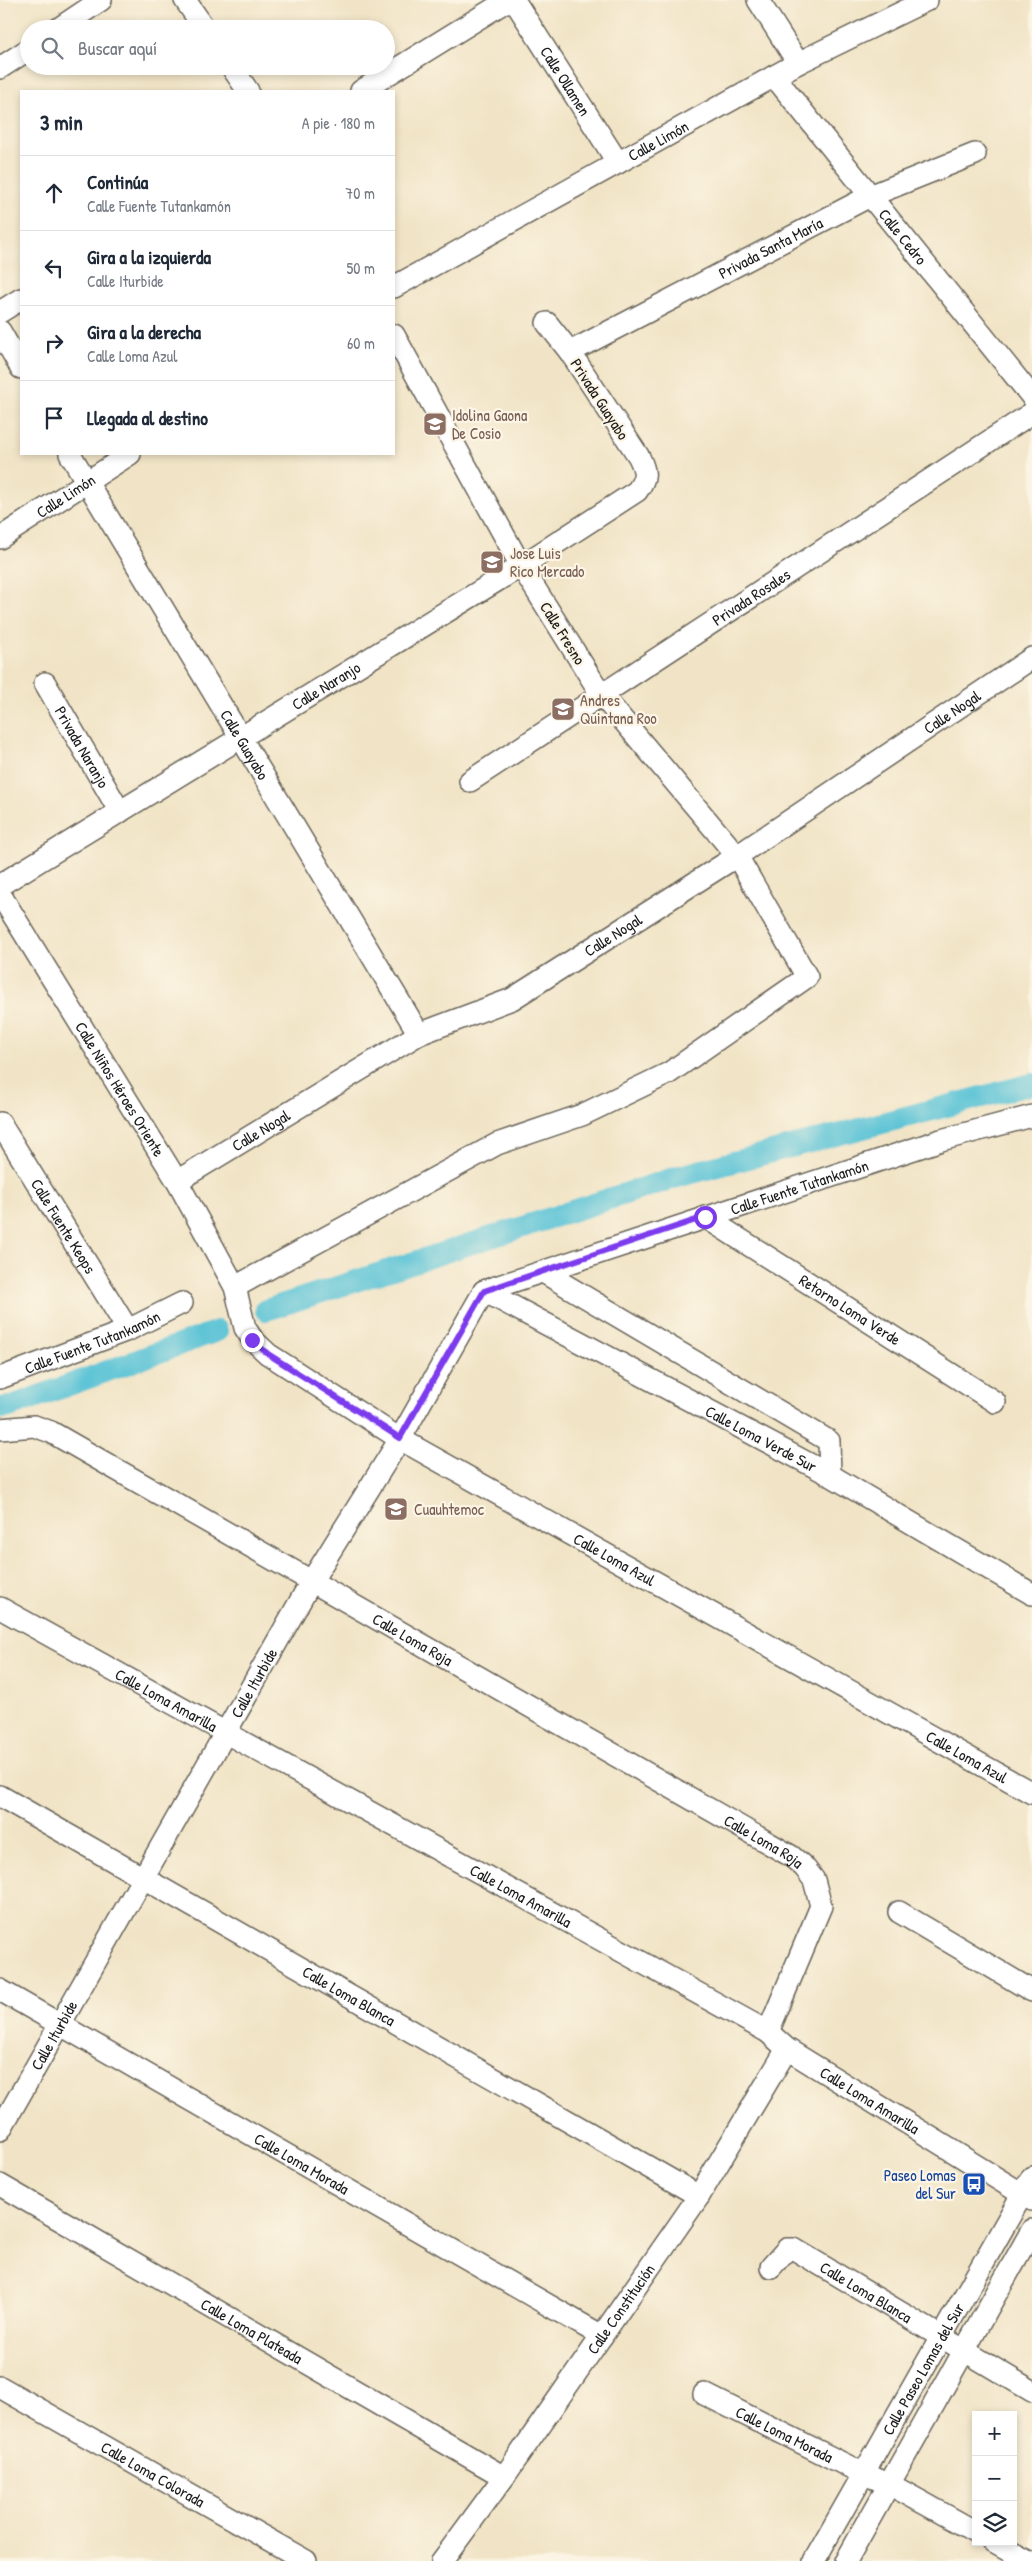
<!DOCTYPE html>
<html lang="es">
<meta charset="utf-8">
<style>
body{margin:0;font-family:"Patrick Hand",sans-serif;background:#f2f2f3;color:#1f2937}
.controls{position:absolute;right:15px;bottom:15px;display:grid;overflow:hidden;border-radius:0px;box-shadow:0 2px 8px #0003}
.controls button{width:45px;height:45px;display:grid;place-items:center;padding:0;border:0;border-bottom:1px solid #e0e1e3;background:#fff;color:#1f2937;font:25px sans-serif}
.stop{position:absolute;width:15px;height:15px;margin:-11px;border:4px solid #7c3aed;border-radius:50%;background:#fff}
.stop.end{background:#7c3aed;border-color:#fff;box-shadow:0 1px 5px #0008}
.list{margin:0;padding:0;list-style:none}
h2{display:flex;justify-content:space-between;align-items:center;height:65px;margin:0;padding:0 20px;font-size:21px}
h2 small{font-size:16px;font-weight:400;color:#747a83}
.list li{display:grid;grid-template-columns:32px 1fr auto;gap:15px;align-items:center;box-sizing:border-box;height:75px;padding:0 20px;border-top:1px solid #e0e1e3}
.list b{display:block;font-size:19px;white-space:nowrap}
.list p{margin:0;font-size:16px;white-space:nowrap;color:#747a83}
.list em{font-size:16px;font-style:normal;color:#747a83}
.icon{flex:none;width:28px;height:28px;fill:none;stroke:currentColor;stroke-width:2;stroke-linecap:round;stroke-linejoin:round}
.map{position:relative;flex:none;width:1032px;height:2561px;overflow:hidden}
.search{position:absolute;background:#fff;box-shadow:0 2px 8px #0003;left:20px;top:20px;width:375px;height:55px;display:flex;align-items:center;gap:12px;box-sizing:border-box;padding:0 18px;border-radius:28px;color:#747a83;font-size:19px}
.panel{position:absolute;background:#fff;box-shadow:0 2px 8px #0003;left:20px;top:90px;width:375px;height:365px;border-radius:0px}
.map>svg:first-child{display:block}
</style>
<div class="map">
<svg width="1032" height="2561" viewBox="0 0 1032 2561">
<rect width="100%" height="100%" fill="#fcf5e5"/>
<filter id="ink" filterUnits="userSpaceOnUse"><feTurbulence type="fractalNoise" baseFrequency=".02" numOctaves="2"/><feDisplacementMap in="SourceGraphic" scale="10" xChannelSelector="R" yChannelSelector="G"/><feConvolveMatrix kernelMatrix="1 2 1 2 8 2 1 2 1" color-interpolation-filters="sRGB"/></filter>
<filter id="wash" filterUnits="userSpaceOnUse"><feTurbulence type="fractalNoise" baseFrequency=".0096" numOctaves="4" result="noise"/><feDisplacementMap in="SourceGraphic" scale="20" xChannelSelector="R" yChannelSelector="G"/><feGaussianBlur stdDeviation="1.12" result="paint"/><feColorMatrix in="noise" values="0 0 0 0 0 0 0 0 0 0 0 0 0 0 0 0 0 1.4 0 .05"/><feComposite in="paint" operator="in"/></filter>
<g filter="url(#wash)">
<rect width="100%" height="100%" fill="#f1e4c6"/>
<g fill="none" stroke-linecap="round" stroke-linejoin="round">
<path stroke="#5ac3d6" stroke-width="22" d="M266,1310L680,1176L1032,1084
M0,1408L9,1407L217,1331"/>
</g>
</g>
<g filter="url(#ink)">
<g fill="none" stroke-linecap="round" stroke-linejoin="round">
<g stroke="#676258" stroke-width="24">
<g id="minor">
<path d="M185,0L205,29"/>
<path id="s1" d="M514,0L618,163"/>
<path d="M758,0L798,63"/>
<path d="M58,29L101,0"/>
<path d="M231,66L248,91"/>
<path d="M0,68L29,49"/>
<path id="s2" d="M774,76L1032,397"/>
<path d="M361,91L508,0"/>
<path id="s3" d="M394,287L798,63L927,0"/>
<path d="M0,312L21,299"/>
<path d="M0,331L21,368"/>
<path id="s4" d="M570,352L870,196L975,154"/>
<path id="s5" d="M70,454L419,1034"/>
<path id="s6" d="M0,538L130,454"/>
<path id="s7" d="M45,683L120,812"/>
<path id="s8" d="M470,781L1032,413"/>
<path id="s9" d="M0,885L521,566L637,491C647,477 646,472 639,457L570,352L547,323"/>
<path id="s10" d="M0,894L177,1181L235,1287L245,1328L253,1340L268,1354L400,1439L1032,1793"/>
<path id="s11" d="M0,1123L128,1330"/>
<path id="s12" d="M177,1181L419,1034L512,999L737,856L1032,658"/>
<path id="s13" d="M705,1217L995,1402"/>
<path d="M543,1272L829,1441L830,1475"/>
<path d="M235,1287L497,1144L582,1115L669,1073L807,977L737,856L601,694L521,566L394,335"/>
<path id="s14" d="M484,1291L830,1475L1032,1594"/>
<path id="s15" d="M484,1291L941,1140L1032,1116"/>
<path id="s16" d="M0,1378L128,1330L182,1303"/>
<path id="s17" d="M0,1429L34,1426L51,1432L791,1856L804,1867L814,1880L821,1906L768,2032"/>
<path id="s18" d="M0,1608L768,2032L787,2049L1032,2200"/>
<path id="s19" d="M0,1796L699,2196"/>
<path d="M899,1912L1032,1991"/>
<path id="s20" d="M0,1990L602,2336"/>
<path id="s21" d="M0,2130L311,1582L400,1439L484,1291"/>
<path id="s22" d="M0,2185L504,2477"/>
<path id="s23" d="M771,2267L787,2249H794L1032,2391"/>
<path id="s24" d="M0,2387L306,2561"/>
<path id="s25" d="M704,2394L864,2474L889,2484L976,2532"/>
<path d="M993,2542L1027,2561"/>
<path id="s26" d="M442,2561L504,2477L699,2196L787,2049"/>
<path id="s27" d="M814,2561L1032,2177"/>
<path d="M846,2561L1032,2230"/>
</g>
</g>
<use href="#minor" stroke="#fff" stroke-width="21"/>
</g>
</g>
<g fill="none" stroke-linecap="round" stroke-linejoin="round" filter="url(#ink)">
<path stroke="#7c3aed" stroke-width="6" d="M252,1340L268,1354L400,1438L484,1291L705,1217"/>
</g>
<defs>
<g id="school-square" transform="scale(1.25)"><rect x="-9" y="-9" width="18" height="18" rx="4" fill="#8d6e63" stroke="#fcf5e5"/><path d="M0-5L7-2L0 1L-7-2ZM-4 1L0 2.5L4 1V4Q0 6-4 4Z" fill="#fff"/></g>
<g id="bus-square" transform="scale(1.25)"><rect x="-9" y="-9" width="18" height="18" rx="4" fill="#1a4fb4" stroke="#fcf5e5"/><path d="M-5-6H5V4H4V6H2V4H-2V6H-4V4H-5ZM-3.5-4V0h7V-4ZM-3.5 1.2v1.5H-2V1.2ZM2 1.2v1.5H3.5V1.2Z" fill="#fff"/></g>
</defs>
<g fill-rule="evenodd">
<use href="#school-square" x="435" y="424"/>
<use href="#school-square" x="492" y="562"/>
<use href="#school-square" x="563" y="709"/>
<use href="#school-square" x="396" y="1509"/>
<use href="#bus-square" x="974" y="2184"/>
</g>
<g text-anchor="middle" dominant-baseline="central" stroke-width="4.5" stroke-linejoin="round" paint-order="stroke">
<g font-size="16" fill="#1c1c1c" stroke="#fcf5e5">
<text stroke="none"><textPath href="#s1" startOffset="96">Calle Ollamen</textPath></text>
<text stroke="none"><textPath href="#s3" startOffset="302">Calle Limón</textPath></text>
<text stroke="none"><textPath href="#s2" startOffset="206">Calle Cedro</textPath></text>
<text stroke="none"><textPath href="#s4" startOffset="226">Privada Santa María</textPath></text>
<text transform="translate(600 399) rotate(57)">Privada Guayabo</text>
<text stroke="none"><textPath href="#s6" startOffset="78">Calle Limón</textPath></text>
<text stroke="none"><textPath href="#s8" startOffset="336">Privada Rosales</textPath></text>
<text transform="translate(563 633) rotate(58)">Calle Fresno</text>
<text stroke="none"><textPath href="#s9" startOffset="382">Calle Naranjo</textPath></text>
<text stroke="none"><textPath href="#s12" startOffset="908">Calle Nogal</textPath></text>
<text stroke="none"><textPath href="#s5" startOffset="339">Calle Guayabo</textPath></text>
<text stroke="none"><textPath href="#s7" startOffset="74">Privada Naranjo</textPath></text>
<text stroke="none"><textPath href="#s12" startOffset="502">Calle Nogal</textPath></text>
<text stroke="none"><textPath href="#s10" startOffset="229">Calle Niños Héroes Oriente</textPath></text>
<text stroke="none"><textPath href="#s12" startOffset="98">Calle Nogal</textPath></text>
<text stroke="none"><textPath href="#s15" startOffset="332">Calle Fuente Tutankamón</textPath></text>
<text stroke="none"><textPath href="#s11" startOffset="121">Calle Fuente Keops</textPath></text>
<text stroke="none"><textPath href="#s13" startOffset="172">Retorno Loma Verde</textPath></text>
<text stroke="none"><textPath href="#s16" startOffset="99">Calle Fuente Tutankamón</textPath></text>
<text stroke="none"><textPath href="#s14" startOffset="314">Calle Loma Verde Sur</textPath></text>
<text stroke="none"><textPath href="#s10" startOffset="938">Calle Loma Azul</textPath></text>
<text stroke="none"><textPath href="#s17" startOffset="469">Calle Loma Roja</textPath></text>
<text stroke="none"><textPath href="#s21" startOffset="514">Calle Iturbide</textPath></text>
<text stroke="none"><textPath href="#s18" startOffset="190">Calle Loma Amarilla</textPath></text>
<text stroke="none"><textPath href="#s10" startOffset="1342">Calle Loma Azul</textPath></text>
<text stroke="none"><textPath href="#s17" startOffset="874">Calle Loma Roja</textPath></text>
<text stroke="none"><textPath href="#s18" startOffset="595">Calle Loma Amarilla</textPath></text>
<text stroke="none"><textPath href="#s19" startOffset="402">Calle Loma Blanca</textPath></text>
<text stroke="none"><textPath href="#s21" startOffset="109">Calle Iturbide</textPath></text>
<text stroke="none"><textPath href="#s18" startOffset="1000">Calle Loma Amarilla</textPath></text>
<text stroke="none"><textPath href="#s20" startOffset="348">Calle Loma Morada</textPath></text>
<text stroke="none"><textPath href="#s23" startOffset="115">Calle Loma Blanca</textPath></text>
<text stroke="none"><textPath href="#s26" startOffset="309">Calle Constitución</textPath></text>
<text stroke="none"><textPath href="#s22" startOffset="291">Calle Loma Plateada</textPath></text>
<text stroke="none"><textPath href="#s27" startOffset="221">Calle Paseo Lomas del Sur</textPath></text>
<text stroke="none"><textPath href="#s25" startOffset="90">Calle Loma Morada</textPath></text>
<text stroke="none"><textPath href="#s24" startOffset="176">Calle Loma Colorada</textPath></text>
</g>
<g font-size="16" fill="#785e54" stroke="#fcf5e5" text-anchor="start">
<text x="452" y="415">Idolina Gaona<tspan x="452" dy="18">De Cosio</tspan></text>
<text x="510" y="553">Jose Luis<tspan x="510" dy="18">Rico Mercado</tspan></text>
<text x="580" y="700">Andres<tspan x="580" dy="18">Quintana Roo</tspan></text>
<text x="414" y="1509">Cuauhtemoc</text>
</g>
<g font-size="16" fill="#164399" stroke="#fcf5e5" text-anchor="end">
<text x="956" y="2175">Paseo Lomas<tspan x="956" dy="18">del Sur</tspan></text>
</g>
</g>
</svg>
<div class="controls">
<button>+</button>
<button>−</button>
<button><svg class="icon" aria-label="layers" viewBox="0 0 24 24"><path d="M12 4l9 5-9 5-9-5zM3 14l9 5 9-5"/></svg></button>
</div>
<div class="stop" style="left:705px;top:1217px"></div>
<div class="stop end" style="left:252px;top:1340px"></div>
<div class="search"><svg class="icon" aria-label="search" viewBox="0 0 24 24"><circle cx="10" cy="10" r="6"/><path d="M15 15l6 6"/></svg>Buscar aquí</div>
<section class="panel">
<h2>3 min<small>A pie · 180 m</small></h2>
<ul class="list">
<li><svg class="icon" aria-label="ahead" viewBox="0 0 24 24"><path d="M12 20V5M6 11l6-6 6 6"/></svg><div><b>Continúa</b><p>Calle Fuente Tutankamón</p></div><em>70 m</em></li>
<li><svg class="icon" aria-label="left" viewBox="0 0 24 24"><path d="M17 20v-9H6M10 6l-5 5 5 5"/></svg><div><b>Gira a la izquierda</b><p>Calle Iturbide</p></div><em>50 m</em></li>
<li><svg class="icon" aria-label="right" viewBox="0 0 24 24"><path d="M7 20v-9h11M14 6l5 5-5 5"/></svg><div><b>Gira a la derecha</b><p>Calle Loma Azul</p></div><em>60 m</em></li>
<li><svg class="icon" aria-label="arrive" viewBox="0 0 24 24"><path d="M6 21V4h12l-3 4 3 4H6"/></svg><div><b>Llegada al destino</b></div></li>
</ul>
</section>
</div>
